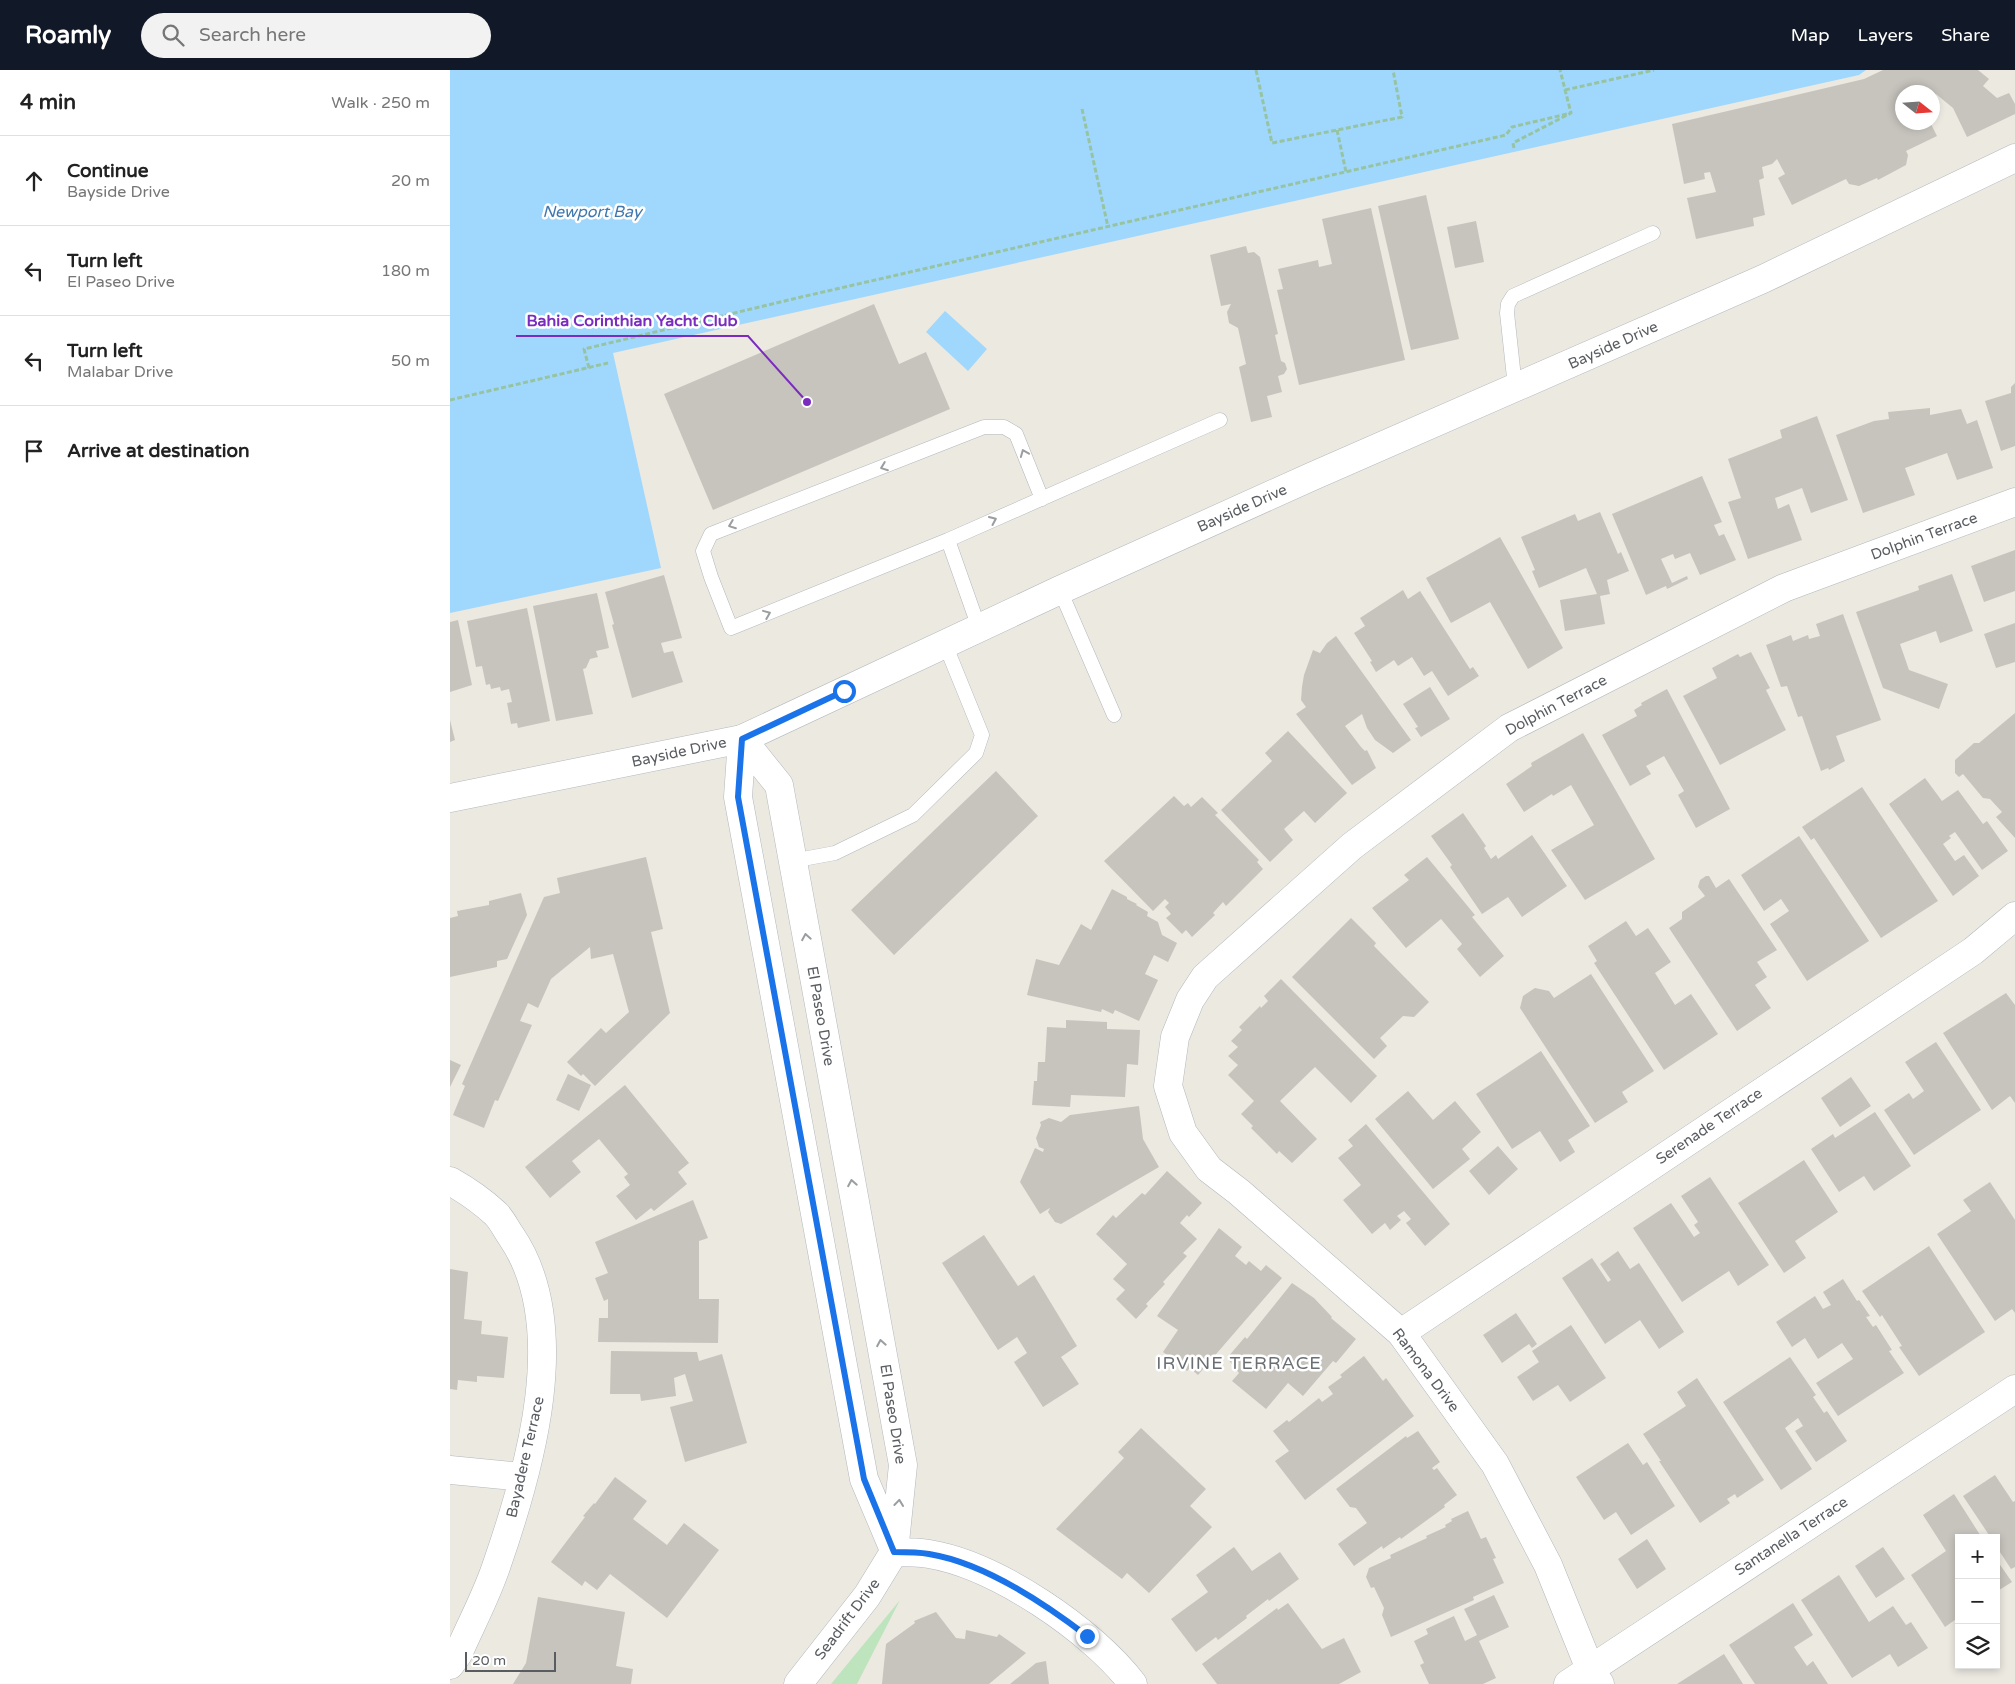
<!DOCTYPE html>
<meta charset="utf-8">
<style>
body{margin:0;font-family:"Varela Round",sans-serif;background:#f2f2f2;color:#222}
.controls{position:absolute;right:15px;bottom:15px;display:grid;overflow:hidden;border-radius:0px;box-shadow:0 2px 8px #0003}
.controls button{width:45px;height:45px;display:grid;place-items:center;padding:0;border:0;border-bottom:1px solid #e0e0e0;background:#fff;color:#222;font:25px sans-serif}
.compass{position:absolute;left:1445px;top:15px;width:45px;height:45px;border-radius:50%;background:#fff;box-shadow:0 2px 8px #0003;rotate:107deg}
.scale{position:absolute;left:15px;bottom:12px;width:91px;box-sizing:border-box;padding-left:5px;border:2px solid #595d61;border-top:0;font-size:14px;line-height:18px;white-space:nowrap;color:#595d61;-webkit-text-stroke:4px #fff;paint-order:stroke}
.stop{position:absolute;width:15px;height:15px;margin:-11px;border:4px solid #1a73e8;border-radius:50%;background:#fff}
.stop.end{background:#1a73e8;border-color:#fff;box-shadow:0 1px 5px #0008}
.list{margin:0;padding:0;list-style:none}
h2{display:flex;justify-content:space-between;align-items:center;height:65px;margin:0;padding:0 20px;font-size:21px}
h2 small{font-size:16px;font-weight:400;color:#767676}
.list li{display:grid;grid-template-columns:32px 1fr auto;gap:15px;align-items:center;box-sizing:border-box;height:90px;padding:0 20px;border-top:1px solid #e0e0e0}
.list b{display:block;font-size:19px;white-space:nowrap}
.list p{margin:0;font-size:16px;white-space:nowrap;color:#767676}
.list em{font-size:16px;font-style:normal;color:#767676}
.icon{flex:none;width:28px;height:28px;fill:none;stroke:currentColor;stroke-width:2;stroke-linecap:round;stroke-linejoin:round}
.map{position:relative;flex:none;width:1565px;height:1614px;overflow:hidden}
header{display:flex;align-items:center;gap:30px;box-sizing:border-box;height:70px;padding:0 25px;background:#111827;color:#fff}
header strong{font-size:24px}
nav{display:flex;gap:28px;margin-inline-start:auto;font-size:18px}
.search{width:350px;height:45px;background:#f2f2f2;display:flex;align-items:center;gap:12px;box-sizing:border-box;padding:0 18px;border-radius:28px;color:#767676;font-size:19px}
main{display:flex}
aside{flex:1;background:#fff}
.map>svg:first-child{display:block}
</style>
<header>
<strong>Roamly</strong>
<div class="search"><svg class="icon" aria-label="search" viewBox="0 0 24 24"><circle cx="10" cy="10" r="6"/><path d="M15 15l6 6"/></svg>Search here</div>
<nav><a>Map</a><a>Layers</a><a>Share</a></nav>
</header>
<main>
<aside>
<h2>4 min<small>Walk · 250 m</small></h2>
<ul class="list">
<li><svg class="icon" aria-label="ahead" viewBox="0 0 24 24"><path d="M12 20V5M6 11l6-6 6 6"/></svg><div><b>Continue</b><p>Bayside Drive</p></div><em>20 m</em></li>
<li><svg class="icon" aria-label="left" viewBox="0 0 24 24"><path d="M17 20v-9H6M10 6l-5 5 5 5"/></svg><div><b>Turn left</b><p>El Paseo Drive</p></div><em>180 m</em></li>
<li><svg class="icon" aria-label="left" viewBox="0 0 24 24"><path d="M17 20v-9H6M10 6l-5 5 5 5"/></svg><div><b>Turn left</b><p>Malabar Drive</p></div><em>50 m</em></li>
<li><svg class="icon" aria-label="arrive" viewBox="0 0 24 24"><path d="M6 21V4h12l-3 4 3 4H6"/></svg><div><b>Arrive at destination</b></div></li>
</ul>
</aside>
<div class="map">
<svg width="1565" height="1614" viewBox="0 0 1565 1614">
<rect width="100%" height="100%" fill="#ece9e1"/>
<path fill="#bee4bd" d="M450,1530L407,1614H381Z"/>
<path fill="#a0d7fd" d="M0,0H1416L1409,5L163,283L211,498L0,543Z
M495,241L537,279L518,301L476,262Z"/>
<path fill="#c7c4be" d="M1433,0H1528L1539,9L1533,16L1547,28L1559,23L1565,34V44L1517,67L1503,38L1486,24L1482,27V22H1452V52H1480L1487,66L1456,81L1458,85L1456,95L1428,110L1427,108L1409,116L1399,114L1396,109L1342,135L1328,108L1335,104L1327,89L1322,94L1312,97L1314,108L1309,110L1315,145L1303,148L1304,156L1246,169L1237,128L1266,122L1260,102L1254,103L1255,109L1234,114L1222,54L1414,9Z
M976,125L1009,269L961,280L928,136Z
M921,138L955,290L849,315L827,220L833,219L828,199L868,190L869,197L882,194L872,149Z
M1026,151L1034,192L1005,198L997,157Z
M796,176L798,183L804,182L810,187L828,264L825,265L831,291L835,293L837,299L834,304L828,306L832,322L817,326L822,347L801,352L789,297L796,294L788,258L779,253L777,242L781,234L771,236L760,185Z
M424,234L449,294L476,282L500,339L263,440L214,324Z
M1565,313V376L1551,381L1535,331L1561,323V317Z
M1480,338V345L1511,339L1517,354L1527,350L1543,398L1507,410L1497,383L1455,398L1465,425L1413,443L1386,365L1424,351L1439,349L1438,342Z
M1367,346L1398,430L1361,443L1352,418L1325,428L1328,439L1339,434L1352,470L1298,489L1278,432L1291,428L1278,389L1332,368L1330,360Z
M1252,406L1272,452L1264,455L1269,466L1274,464L1286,490L1250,505L1240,483L1225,489L1223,484L1211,489L1222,513L1237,506L1238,509L1217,519L1216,516L1196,525L1162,444Z
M1150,442L1168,484L1171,482L1179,501L1157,510L1160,524L1150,526L1155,554L1115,561L1110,530L1147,524L1136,498L1089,518L1082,501L1085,500L1071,467L1125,444L1128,451Z
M1050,467L1113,578L1078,599L1040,532L1001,553L976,508Z
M1565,480V521L1534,532L1521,496Z
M1502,504L1523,561L1490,573L1486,561L1450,574L1459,600L1498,614L1489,639L1433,618L1406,542L1469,520L1468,516Z
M214,505L232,568L211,573L214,583L223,581L233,612L182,628L162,555L164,554L155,522Z
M953,520L958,529L970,521L1020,599L1023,597L1029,606L998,626L982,601L974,606L962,587L948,596L944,590L926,602L920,592L922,591L904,563L915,556L910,548Z
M147,523L159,578L146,581L148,587L140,589L136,598L133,599L143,644L106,651L83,536Z
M77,538L100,651L68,658L67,653L61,654L57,633L62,632L59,619L51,621L50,617L41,619L40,614L36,615L32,596L26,597L17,551Z
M1393,544L1431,650L1386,666L1395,691L1379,700L1378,698L1371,701L1352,646L1348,647L1337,616L1331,617L1316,575L1341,565L1343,571L1358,565L1359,569L1370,566L1366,554Z
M8,550L22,615L0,622V552Z
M1565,553V592L1546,598L1534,564Z
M886,566L961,670L943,683L925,670L917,658L912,644L895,656L911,677L915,681L917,680L926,698L902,715L846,644L856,637L851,630L852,617L854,605L863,580L870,583L877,573Z
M1301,582L1320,618L1316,620L1336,660L1270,695L1233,626L1267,608L1262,598L1288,584L1290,587Z
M980,617L1000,649L971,667L965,658L968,657L953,634Z
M1217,619L1280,739L1246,758L1228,725L1234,721L1214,686L1196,696L1201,704L1180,716L1152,665L1187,646L1184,640L1192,635L1191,633Z
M1565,643V768L1546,747L1552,742L1540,729L1533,728L1513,704L1509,707L1505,703V690L1524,673H1529Z
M0,650L5,670L0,672Z
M838,661L897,723L865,753L854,741L834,759L843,770L820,792L771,740L822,691L815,683Z
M1133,663L1205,789L1135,830L1101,780L1144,755L1121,715L1103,726L1102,724L1074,742L1056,714L1082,696L1081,693Z
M546,701L588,746L444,885L401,840Z
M1475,708L1492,731L1508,720L1533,754L1537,751L1558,781L1532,800L1505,762L1499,766L1501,768L1493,774L1505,791L1514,785L1529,806L1503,826L1439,734Z
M1412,717L1488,831L1431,868L1364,768L1361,770L1352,757Z
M724,726L734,736L738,733L741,737L752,727L768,743L765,745L809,790L807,792L813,799L776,836L773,832L763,843L765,845L742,867L736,860L732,864L716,848L721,844L715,837L719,833L715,829L703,841L654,791Z
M1013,743L1036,776L1034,778L1041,789L1046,785L1048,789L1082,765L1117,816L1072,847L1058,827L1032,844L1000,797L1002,795L981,766Z
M1349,766L1419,871L1357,911L1320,854L1339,841L1331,829L1314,841L1291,805Z
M196,787L213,859L201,862L220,943L145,1016L133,1004L131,1006L117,992L151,958L156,963L179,942L163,884L141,889L140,877L101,909L88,938L78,933L70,951L82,955L48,1031L45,1030L34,1058L3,1045L15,1016L12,1014L94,827L110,823L107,808Z
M977,787L1025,845L1022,847L1054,886L1030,907L1007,879L1012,874L991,849L956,878L922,838L959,810L954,805Z
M1256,806H1259L1266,818L1279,809L1327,880L1307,892L1317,907L1305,915L1321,938L1287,961L1219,858L1232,849V842L1255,826L1248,817L1250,810Z
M662,819L677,827V829L687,834L686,835L698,842L697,846L708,852L712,865L727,873L718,892L704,885L695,904L708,910L689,951L665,940L663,944L652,939L651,942L577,925L586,889L609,895L631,854L641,860Z
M71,823L77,845L57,889L47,891V897L0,907V848L8,846L7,841L39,835V831Z
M901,848L926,873L924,876L979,932L964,947L953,946L930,968L937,976L924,989L842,907Z
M1176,851L1186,866L1198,858L1221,892L1205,903L1225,935L1241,924L1268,964L1214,1000L1144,893L1147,891L1138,876Z
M1141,904L1204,1001L1172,1022L1178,1032L1145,1053L1070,938L1073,926L1085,918L1099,921L1104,928Z
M831,909L927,1006L901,1033L865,997L830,1031L867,1069L842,1093L829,1081L827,1084L801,1058L803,1056L791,1044L804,1031L778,1005L788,995L778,986L788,977L781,971L792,960L789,957L810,936L811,938L818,931L814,926Z
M1556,923L1565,935V1033L1560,1026L1542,1040L1493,963Z
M616,950L657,952V959L690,960L688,995L677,994L675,1027L621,1025L620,1037L582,1035L584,1011H587L588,992H595L597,957L616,958Z
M1486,972L1531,1040L1464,1085L1434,1040L1459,1023L1463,1029L1474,1021L1455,992Z
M1091,981L1140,1056L1118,1070L1125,1082L1110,1092L1090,1061L1062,1079L1026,1024Z
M0,990L11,995L0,1017Z
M118,1004L141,1015L129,1041L106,1030Z
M1401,1007L1421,1036L1390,1057L1371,1028Z
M175,1015L239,1093L228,1102L237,1114L204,1141L201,1138L186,1150L166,1126L180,1115L174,1107L178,1104L149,1069L122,1091L131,1102L100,1128L75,1097Z
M958,1021L983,1050L1005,1031L1031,1062L1012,1079L1020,1089L983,1119L925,1049Z
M689,1036L693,1069L709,1097L611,1154L605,1152L598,1142L600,1138L590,1144L570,1112L585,1078L593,1082L594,1079L589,1077L586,1068L591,1055L590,1052L599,1048L611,1052L620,1045Z
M1425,1042L1461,1096L1424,1121L1414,1106L1389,1122L1361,1079L1383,1064L1385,1068Z
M916,1054L1000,1154L975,1176L956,1153L961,1149L954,1141L947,1146L951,1150L940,1160L935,1153L922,1164L893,1130L911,1115L888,1088L903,1076L898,1070Z
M1048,1076L1068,1099L1039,1125L1019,1101Z
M1354,1090L1388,1142L1345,1171L1356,1188L1334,1203L1288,1133Z
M717,1101L752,1133L739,1147L737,1145L730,1153L747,1169L733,1183L737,1186L713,1212L715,1214L696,1234L698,1236L686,1249L666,1229L675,1220L663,1209L677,1194L646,1164L663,1145L666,1148L692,1123L695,1125Z
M1260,1107L1319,1195L1288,1216L1279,1201L1232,1232L1183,1158L1221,1133L1244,1167L1250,1163L1244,1155L1248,1152L1231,1126Z
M1540,1112L1565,1150V1243L1562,1239L1545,1251L1487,1164L1521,1141L1513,1130Z
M243,1130L258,1168L249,1171V1229H269L268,1273L148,1272L149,1248H158V1229L154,1231L145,1208L158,1203L145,1172Z
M769,1158L792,1177L785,1186L796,1195L799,1191L811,1201L816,1195L832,1208L748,1305L740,1298L737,1301L713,1282L728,1260L707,1246Z
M534,1165L568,1216L584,1205L627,1276L611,1287L629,1314L593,1337L564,1292L577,1283L567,1267L548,1280L492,1193Z
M1479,1176L1535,1262L1469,1306L1449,1277L1452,1276L1432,1245L1430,1247L1412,1221Z
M1168,1181L1180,1199L1189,1193L1234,1262L1209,1279L1190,1250L1155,1274L1112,1208L1142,1188L1158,1212L1161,1210L1150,1194Z
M0,1199L18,1202L14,1249L32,1251L31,1264L58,1267L54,1308L27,1306V1312L8,1310L7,1320L0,1319Z
M1393,1209L1407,1231L1409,1230L1420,1246L1416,1247L1423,1257L1426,1255L1442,1280L1439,1281L1454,1303L1388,1346L1366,1313L1403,1289L1392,1273L1368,1289L1355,1268L1342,1277L1326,1252L1365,1226L1373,1239L1381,1235L1373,1222Z
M842,1213L864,1228L882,1247L881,1248L906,1269L886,1293L883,1291L853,1326L838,1313L816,1339L782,1311L789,1303L777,1288L795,1267L797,1269Z
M1066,1243L1087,1274L1082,1278L1079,1274L1052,1293L1033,1265Z
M1121,1255L1156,1308L1120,1332L1108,1315L1083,1331L1067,1307L1089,1292L1082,1281Z
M161,1281L247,1282L249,1291L272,1284L297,1373L235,1392L220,1337L243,1331L235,1304L224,1308L226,1326L191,1331L190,1324H160Z
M914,1286L933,1311L936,1308L964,1346L855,1430L825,1391L839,1381L823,1361L837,1350L839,1352L869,1328L872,1332L883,1324L878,1317L892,1307L890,1305Z
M1340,1287L1366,1325L1363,1327L1374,1343L1377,1341L1397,1371L1366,1392L1345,1361L1353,1356L1348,1348L1335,1358L1362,1399L1331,1420L1273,1332Z
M1247,1308L1314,1410L1287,1428L1285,1424L1277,1429L1280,1433L1250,1453L1209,1391H1211L1193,1364L1236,1336L1227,1322Z
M691,1358L756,1419L740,1436L762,1457L699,1523L677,1503L672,1509L606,1459L674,1388L668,1382Z
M968,1361L990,1392L982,1398L984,1400L987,1398L1007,1425L994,1435L995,1437L951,1469L950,1467L933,1479L932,1476L904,1496L888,1474L917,1453L906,1438L900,1437L886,1419L956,1366L957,1368Z
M1178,1373L1193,1395L1197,1392L1225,1436L1181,1465L1166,1442L1154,1450L1126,1407Z
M1545,1405L1563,1432L1565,1431V1497L1561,1499L1546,1476V1468H1541L1513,1426Z
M165,1407L197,1431L183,1449L217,1475L234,1453L269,1480L217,1548L160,1504L147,1520L135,1511L132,1516L101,1492L135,1447L133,1446L144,1433L145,1434Z
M1504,1424L1532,1468H1509V1547L1495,1557L1461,1505L1496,1481L1473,1445Z
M1018,1441L1031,1469L1036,1467L1046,1488L1043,1489L1054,1513L1023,1527L1024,1530L941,1567L932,1545L934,1538L924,1517L921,1518L916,1507L919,1498L941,1488L940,1485L977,1468L976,1466L996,1457L995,1455L1002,1451L1001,1449Z
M1197,1469L1216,1499L1187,1519L1168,1489Z
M784,1477L802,1501L830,1482L849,1509L819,1531L818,1529L796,1546L797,1548L768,1570L766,1567L746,1582L721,1549L758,1522L746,1505Z
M1433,1477L1455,1509L1426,1528L1405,1496Z
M1546,1489L1562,1512L1546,1522Z
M1389,1505L1419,1552L1443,1536L1456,1555L1461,1552L1478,1578L1448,1597L1440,1584L1402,1608L1351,1530Z
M1044,1525L1059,1557L1029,1571L1046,1608L1033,1614H979L970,1595L974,1593L964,1571L978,1564L976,1559L1004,1546L1015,1571L1027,1565L1014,1539Z
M88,1527L175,1542L166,1596L183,1599L181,1614H63L76,1593Z
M838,1533L872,1579L894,1568L911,1602L889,1614H767L752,1594L827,1538L828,1540Z
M1343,1533L1363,1565L1344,1577L1357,1596L1363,1591L1378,1614H1305L1279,1575Z
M486,1542L506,1568L515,1569L516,1560L547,1567L549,1564L576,1583L539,1614H432L436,1574L465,1553L464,1551Z
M1274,1584L1293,1614H1227Z
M596,1591L599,1614H560L586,1593Z"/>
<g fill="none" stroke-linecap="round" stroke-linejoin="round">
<g stroke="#b3b7bb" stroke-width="15">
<path id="service" d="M1065,317L1057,243L1058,234L1063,226L1203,163
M592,429L566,364L554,357H534L261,464L253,481L261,507L281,558L498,470L770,350
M498,470L529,558
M610,520L664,645
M342,791L385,783L463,745L526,683L532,665L495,574"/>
</g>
<g stroke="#b3b7bb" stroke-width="29">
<path id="minor" d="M0,1111C16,1120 32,1131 46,1144C52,1150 56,1159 61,1166C122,1255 80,1399 47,1494C37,1525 21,1554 8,1584L0,1595
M951,1263L1523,881L1565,846
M0,1400L73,1407
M1118,1614L1565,1319
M1150,1614L1140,1599L1098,1495L1045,1394L951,1263L789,1122L759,1099L733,1063L718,1016L725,967L740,930L755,907L902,776L1059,658L1334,518L1565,432"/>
</g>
<g stroke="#b3b7bb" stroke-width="29">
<path id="tertiary" d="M292,669L329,715L453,1395L444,1482L417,1526L348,1614
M292,669L288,727L414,1409L444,1480
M444,1482C456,1482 468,1482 479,1484C546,1495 642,1560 683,1614"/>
</g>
<g stroke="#b4b8bd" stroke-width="29">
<path id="secondary" d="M0,728L292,669L610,520L863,406L1313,209L1565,88"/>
</g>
<path stroke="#96c4a2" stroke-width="3" stroke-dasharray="5 2.5" stroke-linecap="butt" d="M806,0L822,73L952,47L943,0
M1115,20L1204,0
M632,39L658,157
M887,60L896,102
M1064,78L1063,73L1121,43L1110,0
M139,298L134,279L347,228L1056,65L1062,57L1121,43
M0,330L158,293"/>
<use href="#service" stroke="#fff" stroke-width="14"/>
<use href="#minor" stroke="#fff" stroke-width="28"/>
<use href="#tertiary" stroke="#fff" stroke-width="28"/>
<use href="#secondary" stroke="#fff" stroke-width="28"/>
</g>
<defs><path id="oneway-chevron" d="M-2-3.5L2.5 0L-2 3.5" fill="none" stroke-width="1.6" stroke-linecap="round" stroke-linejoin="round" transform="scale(1.25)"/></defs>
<g stroke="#9b9ea0">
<use href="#oneway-chevron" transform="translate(574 383) rotate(-112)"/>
<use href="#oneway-chevron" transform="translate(434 397) rotate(159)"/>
<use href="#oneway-chevron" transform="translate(543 450) rotate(-24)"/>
<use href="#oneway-chevron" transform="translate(282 455) rotate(159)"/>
<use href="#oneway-chevron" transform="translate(317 544) rotate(-22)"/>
<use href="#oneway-chevron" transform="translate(356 867) rotate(-100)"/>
<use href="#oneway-chevron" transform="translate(402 1113) rotate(-100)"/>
<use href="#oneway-chevron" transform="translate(431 1273) rotate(-100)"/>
<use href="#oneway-chevron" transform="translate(449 1433) rotate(-84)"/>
</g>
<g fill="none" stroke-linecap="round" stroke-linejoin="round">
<path stroke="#1a73e8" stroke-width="6" d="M394,621L292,669L288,727L414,1409L444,1482C456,1482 468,1482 479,1484C534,1493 594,1533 637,1566"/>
</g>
<g text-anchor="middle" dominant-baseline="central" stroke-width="5" stroke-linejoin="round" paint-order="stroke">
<g font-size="15" fill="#595d61" stroke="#fff">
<text transform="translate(1163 275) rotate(-24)">Bayside Drive</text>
<text transform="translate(792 438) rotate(-24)">Bayside Drive</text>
<text transform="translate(1474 466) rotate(-20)">Dolphin Terrace</text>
<text transform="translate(1106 635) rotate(-28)">Dolphin Terrace</text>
<text transform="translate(229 682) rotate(-12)">Bayside Drive</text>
<text transform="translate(371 946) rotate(80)">El Paseo Drive</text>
<text transform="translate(1259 1056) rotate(-34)">Serenade Terrace</text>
<text transform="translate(976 1300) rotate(53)">Ramona Drive</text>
<text transform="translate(443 1344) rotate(81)">El Paseo Drive</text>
<text transform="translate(75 1387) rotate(-77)">Bayadere Terrace</text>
<text transform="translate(1341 1466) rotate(-33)">Santanella Terrace</text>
<text transform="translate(397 1549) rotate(-53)">Seadrift Drive</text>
</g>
<g font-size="16" font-style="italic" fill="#3e78ae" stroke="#fff">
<text x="142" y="142">Newport Bay</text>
</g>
<g font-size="18" letter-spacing="1" fill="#6a6f73" stroke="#fff">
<text x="789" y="1293">IRVINE TERRACE</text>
</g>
</g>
<path fill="none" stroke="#7b2cbf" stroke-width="2" d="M357 332L298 266H66"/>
<circle fill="#7b2cbf" stroke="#fff" stroke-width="2" cx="357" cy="332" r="5"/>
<g font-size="16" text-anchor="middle" font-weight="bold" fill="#7b2cbf" stroke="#fff" stroke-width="5" stroke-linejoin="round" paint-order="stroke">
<text x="182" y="256">Bahia Corinthian Yacht Club</text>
</g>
</svg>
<div class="controls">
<button>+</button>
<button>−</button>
<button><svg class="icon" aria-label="layers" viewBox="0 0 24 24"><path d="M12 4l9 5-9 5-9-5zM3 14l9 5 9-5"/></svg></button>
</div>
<svg class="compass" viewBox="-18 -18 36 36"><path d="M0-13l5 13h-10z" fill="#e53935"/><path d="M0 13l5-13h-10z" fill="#767676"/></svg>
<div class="scale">20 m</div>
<div class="stop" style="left:394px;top:621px"></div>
<div class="stop end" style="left:637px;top:1566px"></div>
</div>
</main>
